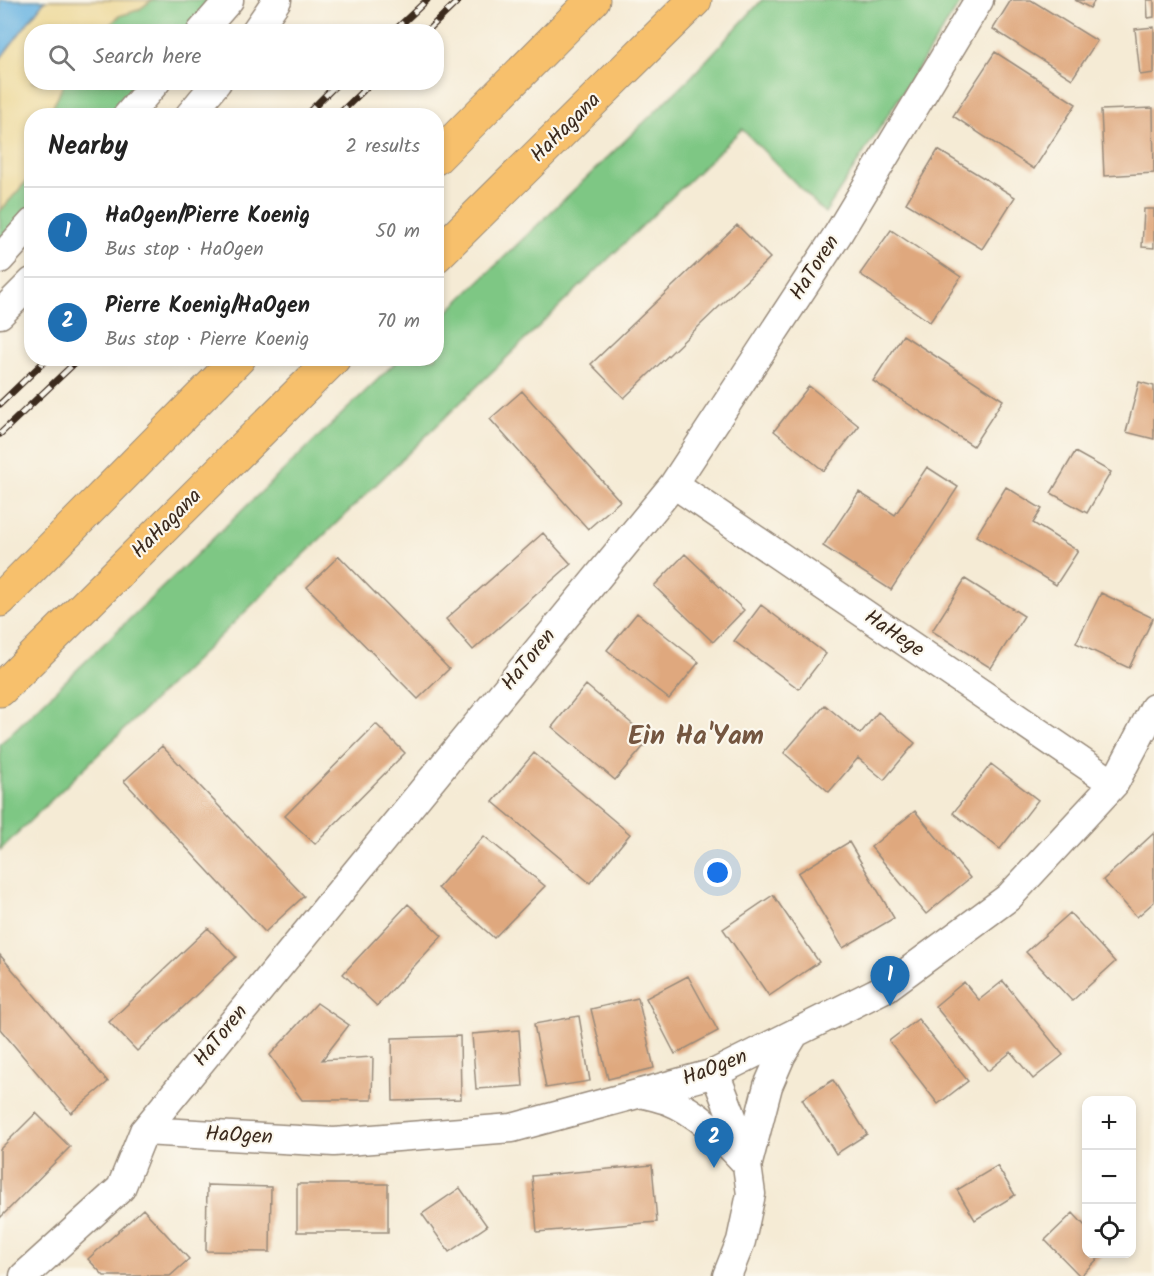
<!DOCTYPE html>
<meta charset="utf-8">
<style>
body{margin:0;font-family:Kalam,sans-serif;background:#f6f6f6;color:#222}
.controls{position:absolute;right:18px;bottom:18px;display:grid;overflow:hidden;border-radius:12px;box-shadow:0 3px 9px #0003}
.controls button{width:54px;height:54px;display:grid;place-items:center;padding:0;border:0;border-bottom:2px solid #e0e0e0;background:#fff;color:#222;font:30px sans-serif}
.you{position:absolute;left:718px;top:873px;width:21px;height:21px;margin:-15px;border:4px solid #fff;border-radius:50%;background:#1a73e8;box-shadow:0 0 0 9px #1a73e833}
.badge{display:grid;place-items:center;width:39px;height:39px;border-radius:50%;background:#1f6fb2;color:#fff;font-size:20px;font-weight:700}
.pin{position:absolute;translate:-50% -50px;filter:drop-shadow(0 2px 3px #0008)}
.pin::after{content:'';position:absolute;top:32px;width:21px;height:18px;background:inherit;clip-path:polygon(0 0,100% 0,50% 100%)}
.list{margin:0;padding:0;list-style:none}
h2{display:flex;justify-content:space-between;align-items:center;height:78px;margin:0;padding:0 24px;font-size:26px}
h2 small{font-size:20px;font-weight:400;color:#767676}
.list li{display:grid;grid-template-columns:39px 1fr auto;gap:18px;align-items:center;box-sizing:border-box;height:90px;padding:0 24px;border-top:2px solid #e0e0e0}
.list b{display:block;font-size:22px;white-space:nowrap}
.list p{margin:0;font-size:20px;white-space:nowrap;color:#767676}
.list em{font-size:20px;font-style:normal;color:#767676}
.icon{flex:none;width:33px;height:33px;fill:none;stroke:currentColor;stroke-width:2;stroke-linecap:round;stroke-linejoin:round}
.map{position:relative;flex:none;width:1154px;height:1276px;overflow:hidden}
.search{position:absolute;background:#fff;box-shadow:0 3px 9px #0003;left:24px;top:24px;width:420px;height:66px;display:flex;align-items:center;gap:15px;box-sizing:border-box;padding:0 21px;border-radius:24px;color:#767676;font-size:22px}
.panel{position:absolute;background:#fff;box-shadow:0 3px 9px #0003;left:24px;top:108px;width:420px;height:258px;border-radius:24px}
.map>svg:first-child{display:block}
</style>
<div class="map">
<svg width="1154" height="1276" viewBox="0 0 1154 1276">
<rect width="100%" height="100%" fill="#fbf7ec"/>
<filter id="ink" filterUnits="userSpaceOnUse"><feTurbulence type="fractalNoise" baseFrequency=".0167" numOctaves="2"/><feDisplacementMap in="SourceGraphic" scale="12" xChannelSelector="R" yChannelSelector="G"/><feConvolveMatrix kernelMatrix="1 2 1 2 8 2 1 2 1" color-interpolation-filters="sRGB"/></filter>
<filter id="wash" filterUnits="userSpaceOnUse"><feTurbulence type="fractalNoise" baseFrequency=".008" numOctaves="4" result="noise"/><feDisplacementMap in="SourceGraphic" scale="24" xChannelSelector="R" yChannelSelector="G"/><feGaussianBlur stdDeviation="1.35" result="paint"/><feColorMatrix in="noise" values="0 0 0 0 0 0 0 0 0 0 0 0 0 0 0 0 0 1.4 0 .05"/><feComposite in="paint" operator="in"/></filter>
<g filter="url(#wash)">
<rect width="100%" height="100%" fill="#f5ebd5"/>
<path fill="#7ec784" stroke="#5c7851" stroke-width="1.5" d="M152,0H237L211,31L104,32L119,16L138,10Z
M762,0H962L825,213L742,129L0,850V744L399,359L436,358L437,322L691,77Z
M64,83H168L140,115L49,116Z
M31,176V237L0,271V211Z"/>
<path fill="#eeda9e" stroke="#94825e" stroke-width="1.5" d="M45,0H152L138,10L119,16L104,31L32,32V82L64,83L49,115L32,116L31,176L0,211V59Z"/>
<path fill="#69b4e2" stroke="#526f80" stroke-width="1.5" d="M0,0H45L0,59Z"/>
<g id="blocks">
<path fill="#dfa87e" d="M1011,0H1031L1097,41L1072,79L993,29Z
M1075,0H1095L1090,8Z
M1147,0H1154V17L1148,18Z
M1154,27V73L1140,75L1135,29Z
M995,52L1076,104L1034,169L953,116Z
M1153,108L1154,173L1104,176L1101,110Z
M938,150L1015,197L982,249L906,203Z
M1144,209H1154V248L1142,247Z
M737,225L770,258L624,398L591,364Z
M891,230L961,277L930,322L860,274Z
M903,335L1003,400L973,446L873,381Z
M1139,382L1154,386V439L1126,432Z
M809,386L859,426L824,471L774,431Z
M522,391L620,501L588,529L490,419Z
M1075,452L1111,472L1087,513L1051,493Z
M927,467L958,487L891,590L823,546L859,492L895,515Z
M1006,487L1042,509L1033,523L1078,551L1056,585L976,536Z
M543,533L571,564L473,650L446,619Z
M685,554L744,610L713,642L654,586Z
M339,556L449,669L418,699L307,587Z
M965,579L1024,616L991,668L932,631Z
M1101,593L1153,618L1129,668L1076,643Z
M761,605L826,654L799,689L734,641Z
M637,613L699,662L669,699L607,650Z
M586,685L650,739L615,780L552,727Z
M825,705L860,734L878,712L915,743L884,780L858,758L829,792L784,753Z
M376,724L405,753L315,844L285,816Z
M162,746L304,896L265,932L124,781Z
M534,753L630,834L590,883L493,802Z
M991,764L1038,800L1000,849L953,813Z
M915,811L970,878L926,914L871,847Z
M1154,833V902L1137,917L1103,880Z
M484,836L545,886L494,938L438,888Z
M849,842L894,918L843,948L798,873Z
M773,895L819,962L769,996L723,929Z
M408,904L442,936L377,1006L343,974Z
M1070,913L1115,962L1072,1001L1026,952Z
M208,928L236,957L137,1051L109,1022Z
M0,955L108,1082L71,1113L0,1029Z
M688,976L718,1031L675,1054L646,998Z
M1003,981L1063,1055L1033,1079L1011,1052L988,1071L935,1006L964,982L979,1000Z
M638,998L654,1068L608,1079L591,1009Z
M317,1003L349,1025L322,1060L373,1057L372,1100H302L270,1055Z
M579,1016L590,1081L546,1088L534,1024Z
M918,1019L968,1081L938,1104L889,1041Z
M519,1030L523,1086L476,1089L472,1034Z
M460,1036L461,1099L393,1101L392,1038Z
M833,1080L867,1134L836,1154L802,1099Z
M36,1113L70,1147L0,1218V1149Z
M652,1165L657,1222L537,1232L532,1176Z
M997,1166L1015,1195L975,1220L957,1190Z
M297,1184H388V1232H297Z
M207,1185L271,1187L270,1252L206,1251Z
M460,1188L487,1226L449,1252L422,1214Z
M143,1209L189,1259L170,1276H104L88,1259Z
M1073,1213L1086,1227V1254H1103L1080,1276L1045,1240Z"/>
</g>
</g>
<g filter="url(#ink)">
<use href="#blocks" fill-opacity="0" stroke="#988a7a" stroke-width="1.5"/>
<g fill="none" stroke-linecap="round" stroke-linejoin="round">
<g stroke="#988a7a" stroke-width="31">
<path id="street" d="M201,32L229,0
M255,32L277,0
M127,116L156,82
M189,116L217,82
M0,259L32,223
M0,314L32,282
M674,484L1114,784
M715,1073L740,1137L747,1165L751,1194L741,1241L727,1276
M640,1093C649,1095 658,1097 667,1100C698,1112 722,1137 744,1161
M144,1131L334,1142L512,1128L715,1073L887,987L1009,897L1114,784L1154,708
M748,1163L768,1086L781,1056L795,1033
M24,1276L121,1188L144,1131L674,484L838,234L979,0"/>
</g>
<g stroke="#988a7a" stroke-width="35">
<path id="highway" d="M436,158L593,0
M436,256L695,0
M0,600L239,358
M0,690L334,358"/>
</g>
<use href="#street" stroke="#fff" stroke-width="28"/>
<use href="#highway" stroke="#f7c06c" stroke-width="33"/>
<g stroke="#3b2a1e" stroke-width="7">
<path id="rail" d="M393,32L427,0
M426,32L459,0
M305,116L339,82
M337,116L372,82
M0,404L48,358
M0,434L80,358"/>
</g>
<use href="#rail" stroke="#fbf7ec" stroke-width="4.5" stroke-dasharray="14" stroke-linecap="butt"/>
</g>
</g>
<g text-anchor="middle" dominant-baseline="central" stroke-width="4.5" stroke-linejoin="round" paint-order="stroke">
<g font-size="21" fill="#3b2a1e" stroke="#fbf7ec">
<text transform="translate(566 128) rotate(-45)">HaHagana</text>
<text transform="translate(815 268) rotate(-57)">HaToren</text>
<text transform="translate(167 524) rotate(-45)">HaHagana</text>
<text transform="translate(894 634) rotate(34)">HaHege</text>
<text transform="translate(529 660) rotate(-51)">HaToren</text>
<text transform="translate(221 1036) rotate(-51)">HaToren</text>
<text transform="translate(715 1068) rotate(-21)">HaOgen</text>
<text transform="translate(239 1136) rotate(3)">HaOgen</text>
</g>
<g font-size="27" font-weight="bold" fill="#745640" stroke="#fbf7ec">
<text x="696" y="736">Ein Ha'Yam</text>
</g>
</g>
</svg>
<div class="controls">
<button>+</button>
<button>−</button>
<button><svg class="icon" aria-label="locate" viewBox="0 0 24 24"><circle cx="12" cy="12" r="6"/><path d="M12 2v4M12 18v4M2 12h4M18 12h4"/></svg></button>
</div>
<div class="you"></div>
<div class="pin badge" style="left:890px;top:1006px">1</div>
<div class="pin badge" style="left:714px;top:1168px">2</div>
<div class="search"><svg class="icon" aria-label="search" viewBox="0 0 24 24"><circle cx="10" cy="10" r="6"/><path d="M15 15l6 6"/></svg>Search here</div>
<section class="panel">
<h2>Nearby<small>2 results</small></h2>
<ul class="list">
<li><span class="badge">1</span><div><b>HaOgen/Pierre Koenig</b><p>Bus stop · HaOgen</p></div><em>50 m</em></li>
<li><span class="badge">2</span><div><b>Pierre Koenig/HaOgen</b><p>Bus stop · Pierre Koenig</p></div><em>70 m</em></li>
</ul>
</section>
</div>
